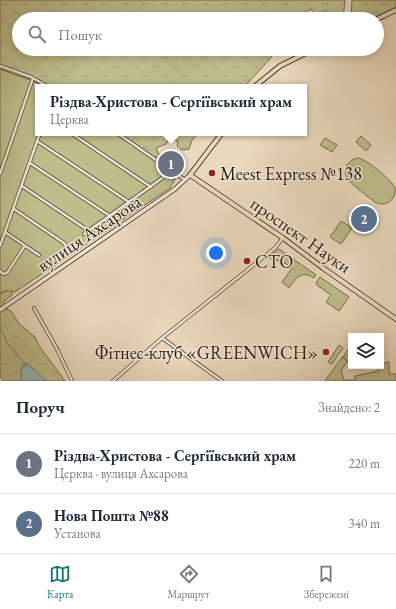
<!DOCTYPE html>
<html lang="uk">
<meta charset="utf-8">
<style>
body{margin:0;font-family:"EB Garamond",serif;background:#f6f6f7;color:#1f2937}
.controls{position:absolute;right:12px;bottom:12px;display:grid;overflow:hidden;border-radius:0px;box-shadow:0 2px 10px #0003}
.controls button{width:36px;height:36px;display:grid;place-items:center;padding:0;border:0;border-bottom:1px solid #e0e1e3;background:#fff;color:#1f2937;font:20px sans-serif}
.you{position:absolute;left:216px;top:253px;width:14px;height:14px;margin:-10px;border:3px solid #fff;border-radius:50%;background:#1a73e8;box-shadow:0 0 0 6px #1a73e833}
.badge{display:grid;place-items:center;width:26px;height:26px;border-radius:50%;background:#0f766e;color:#fff;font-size:13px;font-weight:700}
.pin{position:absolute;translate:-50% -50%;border:2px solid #fff;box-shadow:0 1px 4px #0006}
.popup{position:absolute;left:35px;top:84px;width:272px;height:52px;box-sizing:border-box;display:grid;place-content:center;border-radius:0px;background:#fff;filter:drop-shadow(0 1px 3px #0005);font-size:13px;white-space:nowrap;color:#747a83}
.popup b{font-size:15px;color:#1f2937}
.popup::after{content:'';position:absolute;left:50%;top:100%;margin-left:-8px;border:8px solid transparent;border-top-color:#fff}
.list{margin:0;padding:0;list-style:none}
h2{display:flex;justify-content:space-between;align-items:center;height:52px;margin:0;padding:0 16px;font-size:17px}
h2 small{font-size:13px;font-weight:400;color:#747a83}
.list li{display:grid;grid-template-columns:26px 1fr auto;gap:12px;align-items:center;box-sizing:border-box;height:60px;padding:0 16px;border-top:1px solid #e0e1e3}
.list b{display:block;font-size:15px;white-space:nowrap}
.list p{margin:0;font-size:13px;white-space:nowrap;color:#747a83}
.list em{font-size:13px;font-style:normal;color:#747a83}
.icon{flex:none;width:22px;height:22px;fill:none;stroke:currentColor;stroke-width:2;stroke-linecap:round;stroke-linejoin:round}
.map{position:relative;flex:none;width:396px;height:381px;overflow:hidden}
.search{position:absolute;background:#fff;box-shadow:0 2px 10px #0003;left:12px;right:12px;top:12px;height:44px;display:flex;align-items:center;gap:10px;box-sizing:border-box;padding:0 14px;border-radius:22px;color:#747a83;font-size:15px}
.sheet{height:172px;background:#fff}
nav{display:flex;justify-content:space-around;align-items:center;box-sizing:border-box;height:56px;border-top:1px solid #e0e1e3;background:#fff;font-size:11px;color:#747a83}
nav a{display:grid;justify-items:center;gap:2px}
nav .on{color:#0f766e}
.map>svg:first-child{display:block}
</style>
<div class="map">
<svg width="396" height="381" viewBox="0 0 396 381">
<defs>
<pattern id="forest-crowns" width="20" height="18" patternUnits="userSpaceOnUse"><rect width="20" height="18" fill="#bebd8c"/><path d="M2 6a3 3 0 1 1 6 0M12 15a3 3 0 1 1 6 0" fill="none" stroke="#a3a278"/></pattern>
<pattern id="water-ripples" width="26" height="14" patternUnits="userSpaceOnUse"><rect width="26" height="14" fill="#9ab9b9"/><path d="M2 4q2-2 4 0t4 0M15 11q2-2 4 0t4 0" fill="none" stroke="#859e9e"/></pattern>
</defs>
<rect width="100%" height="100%" fill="#ebd9be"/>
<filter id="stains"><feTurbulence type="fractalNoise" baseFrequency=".005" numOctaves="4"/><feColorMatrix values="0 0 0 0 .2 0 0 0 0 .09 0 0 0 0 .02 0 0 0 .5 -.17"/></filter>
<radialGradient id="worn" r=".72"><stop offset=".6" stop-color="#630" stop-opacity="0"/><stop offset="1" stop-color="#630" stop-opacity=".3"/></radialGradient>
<path fill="#bebd8c" stroke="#726c4e" d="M0,69L31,80L45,87H38V133H115L158,162L174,174L175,179L170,188L15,292L5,291L0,293Z
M361,136L371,145L366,151L356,142Z
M358,158C366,159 394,181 395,189C396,200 385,208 375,202C369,198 351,184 347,178C345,175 345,170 346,167C349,161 353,159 358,158Z
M279,249L316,275L314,278C301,270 296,278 289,288L282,282L292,268L285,263L283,264L277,260L275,261L268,257Z
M320,277L349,297L339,311L326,302L331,295L317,285L316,283Z
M342,357L348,361L341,370L344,380H355V376L378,371V366H381V364L389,362V374H396V381H325Z"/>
<path fill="url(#forest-crowns)" stroke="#726c4e" d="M0,0H345L343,19L331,18L325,10L316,16L311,9L305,12L299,19H19V49H277L269,60L244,87H45L31,80L0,69Z
M352,0H396V8L371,19H351Z
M115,133H198L192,140L189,149L182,150L177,146L178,142L172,138L169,139L166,144L156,148L158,153L164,158L159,160L158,162Z
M325,138L337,145L332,152L320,145Z
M341,221L352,228L341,244L330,237Z
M5,291H12V295L3,302L8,310L11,311L20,325L35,337L39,346L65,381H4L0,377V294Z
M339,345L343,348L332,364L328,362Z
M351,345V357L348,361L343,357Z"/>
<path fill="url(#water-ripples)" stroke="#6c7a76" d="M28,364L47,381H21V368Z"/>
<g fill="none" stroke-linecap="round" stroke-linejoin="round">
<path stroke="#6c7a76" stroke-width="1" d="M0,331L3,333L7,343L26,365"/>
<g stroke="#574a3c" stroke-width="4">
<path id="minor" d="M0,66L31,77L49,87
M71,133L151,187
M117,133L185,180
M37,141L129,202
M30,163L110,216
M0,174L33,78
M22,186L89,231
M14,209L64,243L69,251
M84,234L161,179L169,170
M24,245L39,255
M0,246L40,133
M0,271L3,274L7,273L24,247V245L5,232
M34,308L58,351L72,381
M162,338L222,381
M113,381L162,338L275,248L283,238"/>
</g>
<g stroke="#261b11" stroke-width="5">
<path id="secondary" d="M0,310L175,189L190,175"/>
</g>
<g stroke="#261b11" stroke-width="5.5">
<path id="primary" d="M377,19L396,10
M254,87L280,66L314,49
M222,133L190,175L283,238L323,268L396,319"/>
</g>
<use href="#minor" stroke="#f2e6d5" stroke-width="2.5"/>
<use href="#secondary" stroke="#f2e6d5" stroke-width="3.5"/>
<use href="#primary" stroke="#ebd9be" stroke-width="4"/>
</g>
<g fill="#8f2418" stroke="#f2e6d5" stroke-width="1.5">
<circle cx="212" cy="173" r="4"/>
<circle cx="247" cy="261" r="4"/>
<circle cx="326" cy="352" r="4"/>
</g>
<g text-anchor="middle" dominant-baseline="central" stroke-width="3" stroke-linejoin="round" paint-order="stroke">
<g font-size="18" fill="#261b11" stroke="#f2e6d5" text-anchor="start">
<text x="220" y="173">Meest Express №138</text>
<text x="255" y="261">СТО</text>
<text x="318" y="352" text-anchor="end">Фітнес-клуб «GREENWICH»</text>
</g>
<g font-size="18" fill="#261b11" stroke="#f2e6d5">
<text transform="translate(89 233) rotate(-34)">вулиця Ахсарова</text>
<text transform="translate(301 235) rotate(35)">проспект Науки</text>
</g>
</g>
<rect width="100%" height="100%" filter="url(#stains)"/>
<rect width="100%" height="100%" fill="url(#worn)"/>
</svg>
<div class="controls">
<button><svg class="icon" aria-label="layers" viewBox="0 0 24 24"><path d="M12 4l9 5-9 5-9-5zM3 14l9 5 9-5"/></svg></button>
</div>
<div class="you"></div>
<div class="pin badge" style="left:171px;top:164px;background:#6b7280">1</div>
<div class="popup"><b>Різдва-Христова - Сергіївський храм</b>Церква</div>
<div class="pin badge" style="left:364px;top:219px;background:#5c6f8a">2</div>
<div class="search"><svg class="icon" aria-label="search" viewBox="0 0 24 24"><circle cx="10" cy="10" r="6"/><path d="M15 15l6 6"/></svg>Пошук</div>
</div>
<section class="sheet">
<h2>Поруч<small>Знайдено: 2</small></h2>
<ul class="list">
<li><span class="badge" style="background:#6b7280">1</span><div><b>Різдва-Христова - Сергіївський храм</b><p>Церква · вулиця Ахсарова</p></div><em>220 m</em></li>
<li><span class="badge" style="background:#5c6f8a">2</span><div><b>Нова Пошта №88</b><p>Установа</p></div><em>340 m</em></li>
</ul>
</section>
<nav>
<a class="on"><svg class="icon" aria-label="map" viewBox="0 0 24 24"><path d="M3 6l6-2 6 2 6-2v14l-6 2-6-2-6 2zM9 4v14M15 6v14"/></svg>Карта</a>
<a><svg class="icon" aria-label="directions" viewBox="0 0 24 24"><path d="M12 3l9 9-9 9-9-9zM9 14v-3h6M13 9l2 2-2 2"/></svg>Маршрут</a>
<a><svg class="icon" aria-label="saved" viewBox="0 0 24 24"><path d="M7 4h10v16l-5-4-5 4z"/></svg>Збережені</a>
</nav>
